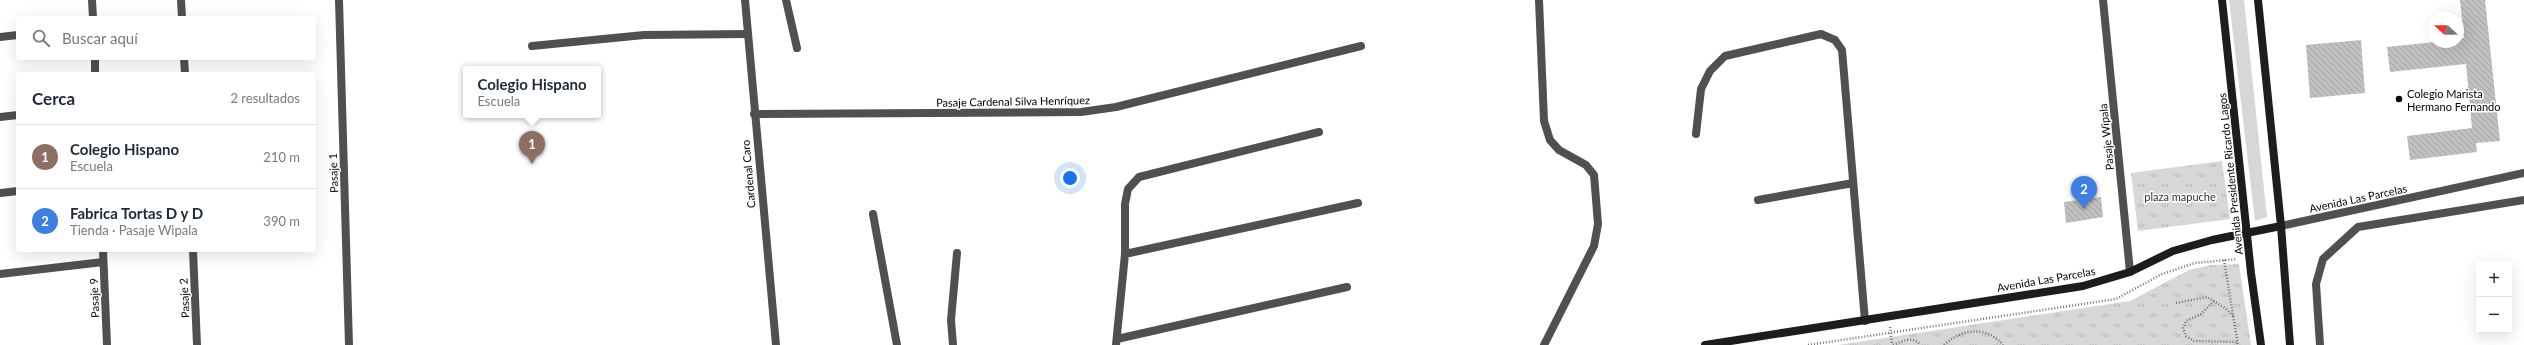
<!DOCTYPE html>
<html lang="es">
<meta charset="utf-8">
<style>
body{margin:0;font-family:Lato,sans-serif;background:#f2f2f3;color:#1f2937}
.controls{position:absolute;right:12px;bottom:12px;display:grid;overflow:hidden;border-radius:4px;box-shadow:0 4px 16px #0002}
.controls button{width:36px;height:36px;display:grid;place-items:center;padding:0;border:0;border-bottom:1px solid #e0e1e3;background:#fff;color:#1f2937;font:20px sans-serif}
.compass{position:absolute;left:2428px;top:12px;width:36px;height:36px;border-radius:50%;background:#fff;box-shadow:0 4px 16px #0002;rotate:292deg}
.you{position:absolute;left:1070px;top:178px;width:14px;height:14px;margin:-10px;border:3px solid #fff;border-radius:50%;background:#1a73e8;box-shadow:0 0 0 6px #1a73e833}
.badge{display:grid;place-items:center;width:26px;height:26px;border-radius:50%;background:#b45309;color:#fff;font-size:13px;font-weight:700}
.pin{position:absolute;translate:-50% -33px;filter:drop-shadow(0 1px 2px #0008)}
.pin::after{content:'';position:absolute;top:21px;width:14px;height:12px;background:inherit;clip-path:polygon(0 0,100% 0,50% 100%)}
.popup{position:absolute;left:463px;top:66px;width:138px;height:52px;box-sizing:border-box;display:grid;place-content:center;border-radius:4px;background:#fff;filter:drop-shadow(0 1px 3px #0005);font-size:13px;white-space:nowrap;color:#747a83}
.popup b{font-size:15px;color:#1f2937}
.popup::after{content:'';position:absolute;left:50%;top:100%;margin-left:-8px;border:8px solid transparent;border-top-color:#fff}
.list{margin:0;padding:0;list-style:none}
h2{display:flex;justify-content:space-between;align-items:center;height:52px;margin:0;padding:0 16px;font-size:17px}
h2 small{font-size:13px;font-weight:400;color:#747a83}
.list li{display:grid;grid-template-columns:26px 1fr auto;gap:12px;align-items:center;box-sizing:border-box;height:64px;padding:0 16px;border-top:1px solid #e0e1e3}
.list b{display:block;font-size:15px;white-space:nowrap}
.list p{margin:0;font-size:13px;white-space:nowrap;color:#747a83}
.list em{font-size:13px;font-style:normal;color:#747a83}
.icon{flex:none;width:22px;height:22px;fill:none;stroke:currentColor;stroke-width:2;stroke-linecap:round;stroke-linejoin:round}
.map{position:relative;flex:none;width:2524px;height:345px;overflow:hidden}
.search{position:absolute;background:#fff;box-shadow:0 4px 16px #0002;left:16px;top:16px;width:300px;height:44px;display:flex;align-items:center;gap:10px;box-sizing:border-box;padding:0 14px;border-radius:4px;color:#747a83;font-size:15px}
.panel{position:absolute;background:#fff;box-shadow:0 4px 16px #0002;left:16px;top:72px;width:300px;height:180px;border-radius:4px}
.map>svg:first-child{display:block}
</style>
<div class="map">
<svg width="2524" height="345" viewBox="0 0 2524 345">
<defs>
<pattern id="park-tufts" width="24" height="20" patternUnits="userSpaceOnUse"><rect width="24" height="20" fill="#d7d7d7"/><path d="M3 7l-1-3M5 7V3M7 7l1-3M15 17l-1-3M17 17v-4M19 17l1-3" fill="none" stroke="#b7b7b7"/></pattern>
<pattern id="building-back-hatch" width="6" height="6" patternUnits="userSpaceOnUse"><rect width="6" height="6" fill="#c0c0c0"/><path d="M-1 5l2 2M0 0l6 6M5-1l2 2" fill="none" stroke="#a3a3a3"/></pattern>
</defs>
<rect width="100%" height="100%" fill="#fff"/>
<path fill="#d7d7d7" d="M2229,0H2244L2267,217L2255,221Z"/>
<path fill="url(#park-tufts)" d="M2222,161L2230,219L2138,231L2131,173Z
M2239,264L2251,345H1838L2130,301L2189,270L2211,265Z"/>
<path fill="url(#building-back-hatch)" d="M2460,0H2485L2500,141L2476,143L2477,152L2410,160L2407,136L2472,128L2466,64L2390,72L2387,47L2434,42H2458V39L2464,38Z
M2361,40L2365,93L2310,98L2306,45Z
M2101,197L2103,217L2066,223L2064,202Z"/>
<g fill="none" stroke-linecap="round" stroke-linejoin="round">
<path stroke="#727272" stroke-width="2.5" stroke-dasharray="1 2" stroke-linecap="butt" d="M2224,260L2238,345
M2214,301L2201,314L2186,321L2183,328L2186,336L2194,341L2238,342
M2176,303L2207,297L2225,308L2234,317
M1890,327L1892,345
M1808,345L2116,299L2162,274L2195,263L2237,259
M1893,345C1903,341 1911,336 1920,344
M1944,345C1961,329 1986,325 2003,345"/>
<path stroke="#505050" stroke-width="8" d="M786,0L797,48
M1539,0L1544,121L1550,140L1559,150L1586,165L1594,175L1598,224L1594,246L1544,345
M532,46L644,35L748,34
M1696,134L1701,89L1710,71L1725,56L1821,34L1835,40L1842,50L1865,321
M1758,200L1853,183
M873,214L897,345
M953,345L951,320L957,253"/>
<path stroke="#505050" stroke-width="8" d="M92,0L93,18
M181,0L182,18
M339,0L349,345
M745,0L776,345
M2103,0L2130,272
M0,37L18,35
M95,58V74
M184,58L185,74
M754,114L1081,112L1116,107L1361,46
M0,117L18,115
M0,193L18,191
M2281,226L2524,173
M103,250L107,345
M193,250L197,345
M1125,254L1358,203
M0,274L103,262
M1117,339L1347,287
M1116,345L1125,254V204L1128,189L1139,177L1319,132
M2320,345L2316,284L2323,259L2358,227L2524,200"/>
<path stroke="#1d1d1d" stroke-width="8" d="M2222,0L2251,273L2261,345
M2258,0L2281,226L2290,345
M1705,345L2083,286L2130,272L2173,251L2212,240L2281,226"/>
</g>
<circle fill="#000" stroke="#fff" stroke-width="1.5" cx="2399" cy="99" r="4"/>
<g text-anchor="middle" dominant-baseline="central" stroke-width="3" stroke-linejoin="round" paint-order="stroke">
<g font-size="11" fill="#000" stroke="#fff" text-anchor="start">
<text x="2407" y="93">Colegio Marista<tspan x="2407" dy="13">Hermano Fernando</tspan></text>
</g>
<g font-size="11" fill="#000" stroke="#fff">
<text transform="translate(1013 101) rotate(-1)">Pasaje Cardenal Silva Henríquez</text>
<text transform="translate(2106 137) rotate(-96)">Pasaje Wipala</text>
<text transform="translate(333 173) rotate(-92)">Pasaje 1</text>
<text transform="translate(748 174) rotate(-95)">Cardenal Caro</text>
<text transform="translate(2230 174) rotate(-96)">Avenida Presidente Ricardo Lagos</text>
<text transform="translate(2358 198) rotate(-12)">Avenida Las Parcelas</text>
<text transform="translate(2046 279) rotate(-10)">Avenida Las Parcelas</text>
<text transform="translate(94 298) rotate(-92)">Pasaje 9</text>
<text transform="translate(184 298) rotate(-93)">Pasaje 2</text>
</g>
<g font-size="11" fill="#2e2e2e" stroke="#fff">
<text x="2180" y="196">plaza mapuche</text>
</g>
</g>
</svg>
<div class="controls">
<button>+</button>
<button>−</button>
</div>
<svg class="compass" viewBox="-18 -18 36 36"><path d="M0-13l5 13h-10z" fill="#e53935"/><path d="M0 13l5-13h-10z" fill="#747a83"/></svg>
<div class="you"></div>
<div class="pin badge" style="left:532px;top:164px;background:#8d6e63">1</div>
<div class="popup"><b>Colegio Hispano</b>Escuela</div>
<div class="pin badge" style="left:2084px;top:209px;background:#3f7fe0">2</div>
<div class="search"><svg class="icon" aria-label="search" viewBox="0 0 24 24"><circle cx="10" cy="10" r="6"/><path d="M15 15l6 6"/></svg>Buscar aquí</div>
<section class="panel">
<h2>Cerca<small>2 resultados</small></h2>
<ul class="list">
<li><span class="badge" style="background:#8d6e63">1</span><div><b>Colegio Hispano</b><p>Escuela</p></div><em>210 m</em></li>
<li><span class="badge" style="background:#3f7fe0">2</span><div><b>Fabrica Tortas D y D</b><p>Tienda · Pasaje Wipala</p></div><em>390 m</em></li>
</ul>
</section>
</div>
